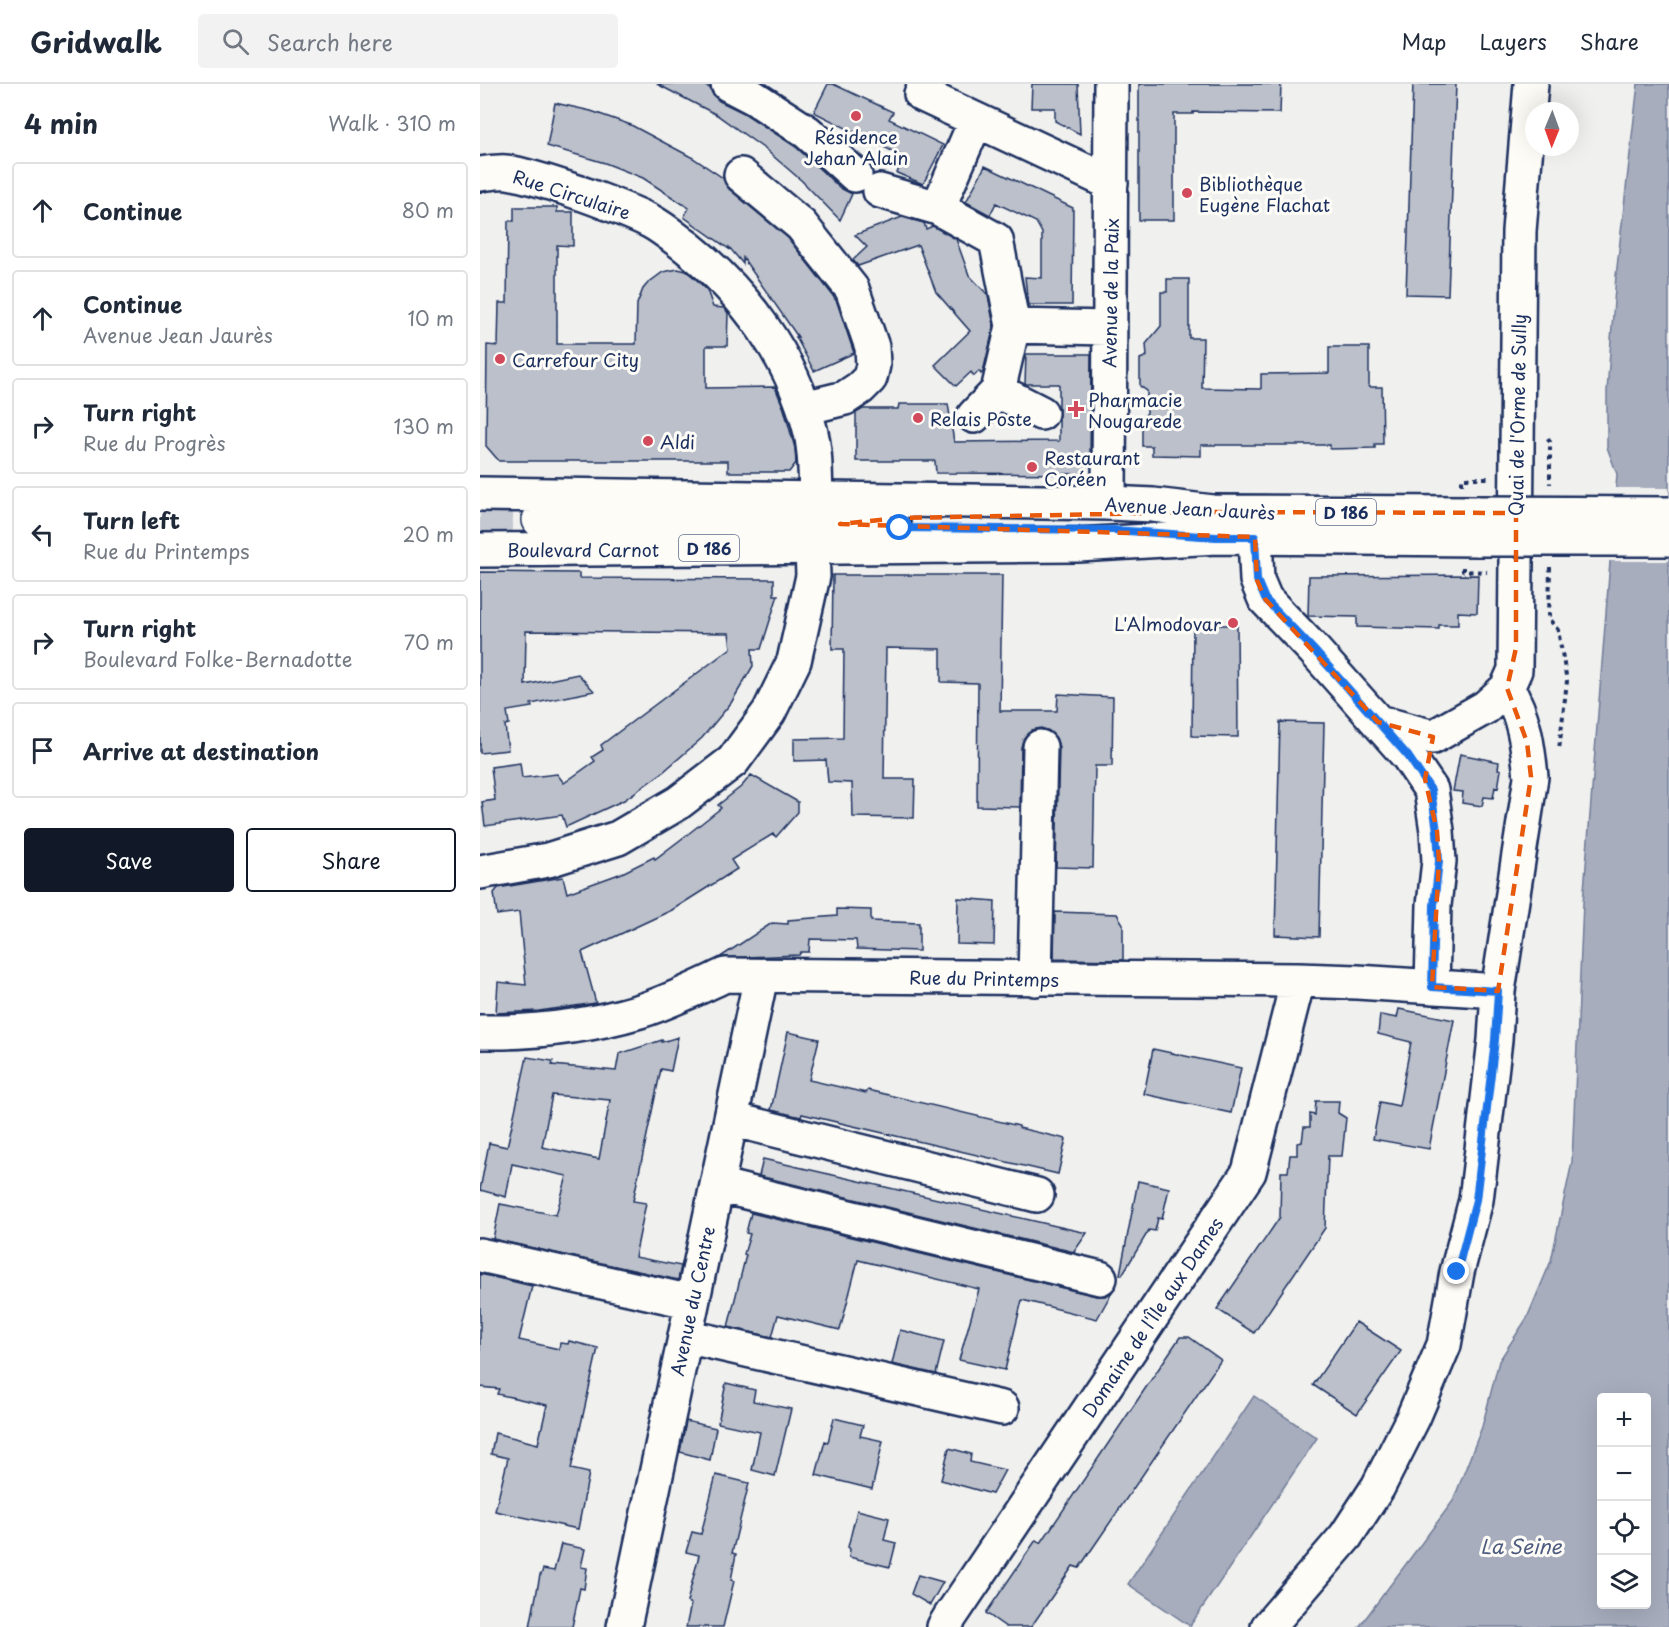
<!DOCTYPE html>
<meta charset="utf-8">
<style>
body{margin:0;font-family:"Playpen Sans",sans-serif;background:#f2f2f3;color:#1f2937}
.controls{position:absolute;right:18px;bottom:18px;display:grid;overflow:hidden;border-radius:6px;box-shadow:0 6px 24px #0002}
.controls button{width:54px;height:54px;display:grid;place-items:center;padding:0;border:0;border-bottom:2px solid #e0e1e3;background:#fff;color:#1f2937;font:30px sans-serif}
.compass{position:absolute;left:1045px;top:18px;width:54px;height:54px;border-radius:50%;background:#fff;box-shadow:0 6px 24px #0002;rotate:181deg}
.stop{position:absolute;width:18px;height:18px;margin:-14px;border:4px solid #1a73e8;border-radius:50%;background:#fff}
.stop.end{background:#1a73e8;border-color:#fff;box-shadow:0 2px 6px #0008}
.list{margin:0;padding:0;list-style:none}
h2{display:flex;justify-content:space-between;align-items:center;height:78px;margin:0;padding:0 24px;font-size:26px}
h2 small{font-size:20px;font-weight:400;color:#747a83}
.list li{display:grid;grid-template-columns:39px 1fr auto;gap:18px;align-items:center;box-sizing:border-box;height:96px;margin:0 12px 12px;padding:0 12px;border:2px solid #e0e1e3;border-radius:6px}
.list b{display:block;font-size:22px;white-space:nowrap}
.list p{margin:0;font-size:20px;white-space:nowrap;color:#747a83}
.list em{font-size:20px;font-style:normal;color:#747a83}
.actions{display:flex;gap:12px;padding:18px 24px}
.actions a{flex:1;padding:14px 0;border:2px solid #111827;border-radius:6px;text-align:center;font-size:21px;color:#111827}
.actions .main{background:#111827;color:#fff}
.icon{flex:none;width:33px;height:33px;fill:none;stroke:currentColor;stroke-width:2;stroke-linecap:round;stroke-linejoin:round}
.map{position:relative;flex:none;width:1189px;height:1543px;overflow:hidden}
header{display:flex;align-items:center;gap:36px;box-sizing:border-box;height:84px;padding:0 30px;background:#fff;border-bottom:2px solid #e0e1e3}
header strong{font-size:28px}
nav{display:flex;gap:33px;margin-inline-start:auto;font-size:21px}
.search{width:420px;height:54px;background:#f2f2f3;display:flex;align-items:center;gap:15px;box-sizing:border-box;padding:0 21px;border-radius:6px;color:#747a83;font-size:22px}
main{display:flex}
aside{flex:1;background:#fff}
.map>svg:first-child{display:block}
</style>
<header>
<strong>Gridwalk</strong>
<div class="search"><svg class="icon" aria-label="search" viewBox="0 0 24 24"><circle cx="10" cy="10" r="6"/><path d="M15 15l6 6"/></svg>Search here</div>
<nav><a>Map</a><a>Layers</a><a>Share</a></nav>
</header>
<main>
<aside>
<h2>4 min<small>Walk · 310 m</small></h2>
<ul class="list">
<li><svg class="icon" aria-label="ahead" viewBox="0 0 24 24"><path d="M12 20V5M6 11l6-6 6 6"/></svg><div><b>Continue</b></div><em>80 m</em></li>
<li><svg class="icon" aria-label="ahead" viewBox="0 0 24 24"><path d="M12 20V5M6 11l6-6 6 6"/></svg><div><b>Continue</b><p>Avenue Jean Jaurès</p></div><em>10 m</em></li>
<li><svg class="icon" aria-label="right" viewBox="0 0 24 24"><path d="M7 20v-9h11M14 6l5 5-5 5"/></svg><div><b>Turn right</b><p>Rue du Progrès</p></div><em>130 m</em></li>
<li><svg class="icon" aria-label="left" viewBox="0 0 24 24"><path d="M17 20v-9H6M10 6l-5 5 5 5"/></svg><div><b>Turn left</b><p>Rue du Printemps</p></div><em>20 m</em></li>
<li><svg class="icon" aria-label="right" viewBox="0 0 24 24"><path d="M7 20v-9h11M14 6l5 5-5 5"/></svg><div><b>Turn right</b><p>Boulevard Folke-Bernadotte</p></div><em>70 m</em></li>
<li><svg class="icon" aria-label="arrive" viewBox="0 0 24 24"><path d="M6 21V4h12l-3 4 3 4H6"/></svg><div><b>Arrive at destination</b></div></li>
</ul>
<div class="actions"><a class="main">Save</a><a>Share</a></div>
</aside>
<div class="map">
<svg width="1189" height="1543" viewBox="0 0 1189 1543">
<rect width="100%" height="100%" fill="#f0f0ee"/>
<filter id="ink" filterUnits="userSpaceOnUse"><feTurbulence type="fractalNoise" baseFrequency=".0167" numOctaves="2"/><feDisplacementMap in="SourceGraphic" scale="12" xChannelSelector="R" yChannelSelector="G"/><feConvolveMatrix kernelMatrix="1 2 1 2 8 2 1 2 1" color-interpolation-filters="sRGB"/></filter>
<g filter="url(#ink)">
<path fill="#a7adbd" stroke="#6f7b97" stroke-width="1.5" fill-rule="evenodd" d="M1158,0H1189V1543H879L973,1417L1002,1343L1019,1277L1047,1234L1071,1177L1092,1078L1103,819L1137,390L1127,363V307L1136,192ZM1122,1314H1166V1520H1122Z
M774,1312L837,1354L710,1542L648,1500Z"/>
<path fill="#f0f0ee" d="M1133,404H1189V477H1128Z"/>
<path fill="#bbc0ca" stroke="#1b2f5e" stroke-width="1.5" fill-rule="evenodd" d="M177,0H222L230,4L233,11L239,17L264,29L316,63L360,104L372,110L360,136L322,97L286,66L237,31Z
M348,0H353L413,28L409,35L463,61L443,100L417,89L424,73L334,28Z
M552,0H598L600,50L575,37V24H551Z
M659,0H801L800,29L713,28V30H694V136H659Z
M933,0H976L968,211L926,210Z
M75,19L111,27L151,41L213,74L243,94L249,105L308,154L351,209L357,218L374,269L334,287L316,253H318L263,174V180L249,163V165L204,133L209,124L163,94L125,79L67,62Z
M505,82L593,124L592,221H548L545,193L562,194V149L556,138L516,119L510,131L486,118Z
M34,123H77V128H93V162L77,161V260H156L157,220L163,205L168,199L183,188L198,185L206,187L216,195L227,206L233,223L244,224L248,229L247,262H226V304L295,303L304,325L315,364L316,379L309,388H248V377H19L6,362L7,261L18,262L19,219H27L28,137H34Z
M422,133L444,139L446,145L453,142L476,155L489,191L508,211L514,242L503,288L501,290L499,287L494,292L491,288L476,302L455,281L490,247L456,208L438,161L378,182L373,176L387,163L375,151Z
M687,195H709V254H723L722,304L781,305V290L849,289V263H889V303H902L903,360H895V364L850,365V361H721V372L672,371V362H662V334L667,329V307L660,302V275L667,272L666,260L681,242V208H687Z
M546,270H611L610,378L601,390L456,389L455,377H376V329L383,325H418L419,320H468L474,358L579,357V300H545Z
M0,488L99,489V494L294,495V511H298L281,565H272L273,582L251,619L222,654L182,689L144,716L86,743L82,731L5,742L2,718L15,716L11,683L40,679L42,694L77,690L84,699L115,677L112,673L123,666L121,661L251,564L249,549L46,547L45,601L98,590L114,607L51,620L52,623L27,627L29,640L25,641L28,666L0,669Z
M353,491H522L520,627H577L578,610L633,613L632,682H615L613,784L576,783L579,663L576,654L569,647L561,644L552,646L544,654L541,663L540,723L497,722L498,599L461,598V565L406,564L404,695H435L434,734L373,733L372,699L348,698L346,676L314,677V655L363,654L364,565H352Z
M998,491L997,529L978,528V541H959V545L877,543V533L828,532L829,492Z
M713,541H757L758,653L712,652Z
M800,638L844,639L839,853L795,851Z
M980,670L1019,678L1018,685L1021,686L1018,704L1015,703L1013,714L1004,713L1002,722L982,719L983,708L973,707Z
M271,691L318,718V728L296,753L293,750L251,776L257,785L192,826L102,868L116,919L59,927L16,929L18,898L46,901L39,828L17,831L14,809L18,804L83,793L87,809L142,789L174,773L175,775L208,750L241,724L238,721L262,702Z
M478,814L515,817L514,861L477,860Z
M357,825L391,826V837L439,839V867L377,865L376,856L330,855L329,868H321L319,871L239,874L292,839L308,840V836L357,832Z
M575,828L637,830L643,840V876L574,875Z
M919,925L974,936L949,1065L893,1055L900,1018L919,1022L931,958L898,950L900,931L917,934Z
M308,948L339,955L329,996L386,1009L388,1006L539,1042V1044L586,1055L578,1090L322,1030L321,1033L291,1026Z
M198,953L191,987L181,985L153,1117L166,1119L155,1173L201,1182L198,1196L13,1155L20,1120L76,1131L87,1092L32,1080L26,1113L0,1106L9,1059L27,1063L47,973L73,977L72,981L136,987L139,970L182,956V958ZM72,1011L130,1016L119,1075L62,1063Z
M673,965L761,984L751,1029L664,1010Z
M836,1017H859L858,1029L866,1034L862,1072H848L845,1144L774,1249L737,1225L800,1133L801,1088H808L810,1071H817V1059L822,1058L824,1043H830V1030L835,1031Z
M283,1075L589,1145L607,1149L594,1168L279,1092Z
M658,1097L689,1104L682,1135L678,1134L675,1147L669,1146L642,1191L640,1190Z
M271,1129L616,1212H625L632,1208L617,1235L542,1216L525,1286L479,1276L499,1205L378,1176L360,1246L298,1231L292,1253L248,1243L266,1171L264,1170L270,1150L266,1149Z
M0,1190L52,1202L39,1256L79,1265L80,1259L88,1260L89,1257L118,1264L91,1385L109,1389L98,1445L15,1427L28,1374L11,1370L15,1349L58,1360L67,1321L17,1310L19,1305L0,1303Z
M876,1238L921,1267L877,1330L833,1301Z
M420,1246L464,1257L456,1290L412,1280Z
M700,1253H709L741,1276L599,1484L593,1482L551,1543H526L506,1529L556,1456L561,1459Z
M246,1299L275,1306L273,1317L311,1325L295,1392L272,1386L280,1348L238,1339Z
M354,1334L383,1341L380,1352L403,1357L392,1405L336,1391L345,1357L348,1358Z
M206,1337L236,1344L230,1376L200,1368Z
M469,1364L491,1370L490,1378L525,1386L512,1410L461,1396Z
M236,1391L269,1399L252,1469L256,1470L251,1496L254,1497L243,1543H206L211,1520L207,1518L219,1471L206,1468L212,1448L221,1450Z
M377,1426L409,1434L404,1456L416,1459L410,1483L369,1473L370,1465L368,1463Z
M81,1460L105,1465L101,1483L107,1484L104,1505L100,1504L92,1543H50L60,1491H61L63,1485L74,1487Z
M438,1491L463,1498L450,1521L431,1510Z"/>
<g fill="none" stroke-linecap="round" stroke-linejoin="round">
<path stroke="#c5c9d1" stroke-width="33" stroke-dasharray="33 16" stroke-linecap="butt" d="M0,434L59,436"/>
<g stroke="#1b2f5e" stroke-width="38">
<path id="minor" d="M248,0L273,13L327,48L375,91
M441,10L631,99
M496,36L458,124L516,156L533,242L629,244
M0,90C9,89 19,87 27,88C49,91 85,104 106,111C128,119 149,127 170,137C183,144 195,154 207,163C265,209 312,273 330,345C336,367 335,391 336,413L365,424
M261,91L321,141L372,205L392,263L393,281L390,294L380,304L365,314L324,324
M400,107L458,124
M533,242L518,307L561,329
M494,332L518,307
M629,419L631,0
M775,453L777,496L785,515L833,565L928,672L951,706L957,747L959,777L954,821L952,903
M898,638L953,653L1006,623L1027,604L1035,586L1039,147L1051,0
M0,788L68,776L138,754L198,719L253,677L289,628L314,577L333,492L332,464
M555,895L560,663
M0,948C53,949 109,942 160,927C189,918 217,904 245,891L818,896L877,898L1018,907
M251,1035L557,1111
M237,1101L620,1194
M0,1171L212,1218
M205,1252L522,1324
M144,1543L281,892
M464,1543L470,1533L769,1088L818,896
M788,1543L866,1452L898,1403L933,1334L964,1261L977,1188L996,1116L1015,956L1018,907L1051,693C1048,662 1044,631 1027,604"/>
</g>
<g stroke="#1b2f5e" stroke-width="38">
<path id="major" d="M0,410L629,419L673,421L733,428L999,429
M59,436L360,440L414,444
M0,466L598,461L736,453L999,455"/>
</g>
<path stroke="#1b2f5e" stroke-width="4" stroke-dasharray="4.5 4.5" stroke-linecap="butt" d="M1068,354L1070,358V400
M982,400V394H1008
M983,483V487L1007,488
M1070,483L1069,535L1078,546L1087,597L1079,666"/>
<use href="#minor" stroke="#fdfcf7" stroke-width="33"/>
<use href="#major" stroke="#fdfcf7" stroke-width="33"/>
<g stroke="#1b2f5e" stroke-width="38" stroke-linecap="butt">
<path id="major-bridge" d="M999,429L1189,430
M999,455H1189"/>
</g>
<use href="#major-bridge" stroke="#fdfcf7" stroke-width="33"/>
</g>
</g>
<g fill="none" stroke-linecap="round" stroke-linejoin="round" filter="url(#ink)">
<path stroke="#1a73e8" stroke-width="8" d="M420,444L633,446L736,453H775L777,496L785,515L833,565L928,672L951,706L957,747L959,777L954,821L952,903L1018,907L1015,956L996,1116L977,1188"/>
</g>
<path fill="none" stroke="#e8590c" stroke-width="4.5" stroke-dasharray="12 8" stroke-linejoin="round" d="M733,428L1036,429V564L1027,604L1047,658L1051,693L1018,907L952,903L959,777L957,747L945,695L953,653L898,638L785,515L777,496L775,453L360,440L420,434Z"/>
<g fill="#d1495b" stroke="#fdfcf7" stroke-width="2">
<circle cx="376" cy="32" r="6"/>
<circle cx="707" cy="109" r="6"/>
<circle cx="20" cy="275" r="6"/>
<path d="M593 316h6v6h6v6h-6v6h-6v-6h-6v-6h6z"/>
<circle cx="438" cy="334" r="6"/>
<circle cx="168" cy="357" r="6"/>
<circle cx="552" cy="383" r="6"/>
<circle cx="753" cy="539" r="6"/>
</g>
<g text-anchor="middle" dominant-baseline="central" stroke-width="6" stroke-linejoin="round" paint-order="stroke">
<g fill="#fdfcf7" stroke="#5f6c8c" stroke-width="1.5">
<rect x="836" y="415" width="60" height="26" rx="4.5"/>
<rect x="199" y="451" width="60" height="26" rx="4.5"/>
</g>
<g font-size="16" font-weight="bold" fill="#1b2f5e">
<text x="866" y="428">D 186</text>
<text x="229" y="464">D 186</text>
</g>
<g font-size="18" fill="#1b2f5e" stroke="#fdfcf7" text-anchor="start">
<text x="376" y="52" text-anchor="middle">Résidence<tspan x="376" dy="21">Jehan Alain</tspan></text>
<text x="719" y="99">Bibliothèque<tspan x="719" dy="21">Eugène Flachat</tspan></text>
<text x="32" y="275">Carrefour City</text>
<text x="608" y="315">Pharmacie<tspan x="608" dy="21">Nougarede</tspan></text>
<text x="450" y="334">Relais Poste</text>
<text x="180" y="357">Aldi</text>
<text x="564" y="373">Restaurant<tspan x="564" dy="21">Coréen</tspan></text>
<text x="741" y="539" text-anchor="end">L'Almodovar</text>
</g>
<g font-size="18" fill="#1b2f5e" stroke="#fdfcf7">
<text transform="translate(92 110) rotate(18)">Rue Circulaire</text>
<text transform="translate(630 209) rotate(-89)">Avenue de la Paix</text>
<text transform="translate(1037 331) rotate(-89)">Quai de l'Orme de Sully</text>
<text transform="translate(710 424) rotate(3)">Avenue Jean Jaurès</text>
<text x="103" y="465">Boulevard Carnot</text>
<text transform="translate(504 894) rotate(1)">Rue du Printemps</text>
<text transform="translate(212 1217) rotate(-78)">Avenue du Centre</text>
<text transform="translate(672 1233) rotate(-56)">Domaine de l'Île aux Dames</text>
</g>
<g font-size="20" font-style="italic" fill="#4c5b7f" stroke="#fdfcf7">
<text x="1041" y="1462">La Seine</text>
</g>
</g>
</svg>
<div class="controls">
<button>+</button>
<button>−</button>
<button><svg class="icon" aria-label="locate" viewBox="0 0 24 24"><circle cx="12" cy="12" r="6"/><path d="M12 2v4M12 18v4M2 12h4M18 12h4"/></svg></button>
<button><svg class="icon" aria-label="layers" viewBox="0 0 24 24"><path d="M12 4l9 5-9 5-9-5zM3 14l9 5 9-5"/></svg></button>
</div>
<svg class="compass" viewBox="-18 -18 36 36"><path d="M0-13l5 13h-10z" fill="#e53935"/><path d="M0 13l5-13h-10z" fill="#747a83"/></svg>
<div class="stop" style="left:420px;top:444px"></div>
<div class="stop end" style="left:977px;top:1188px"></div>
</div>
</main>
